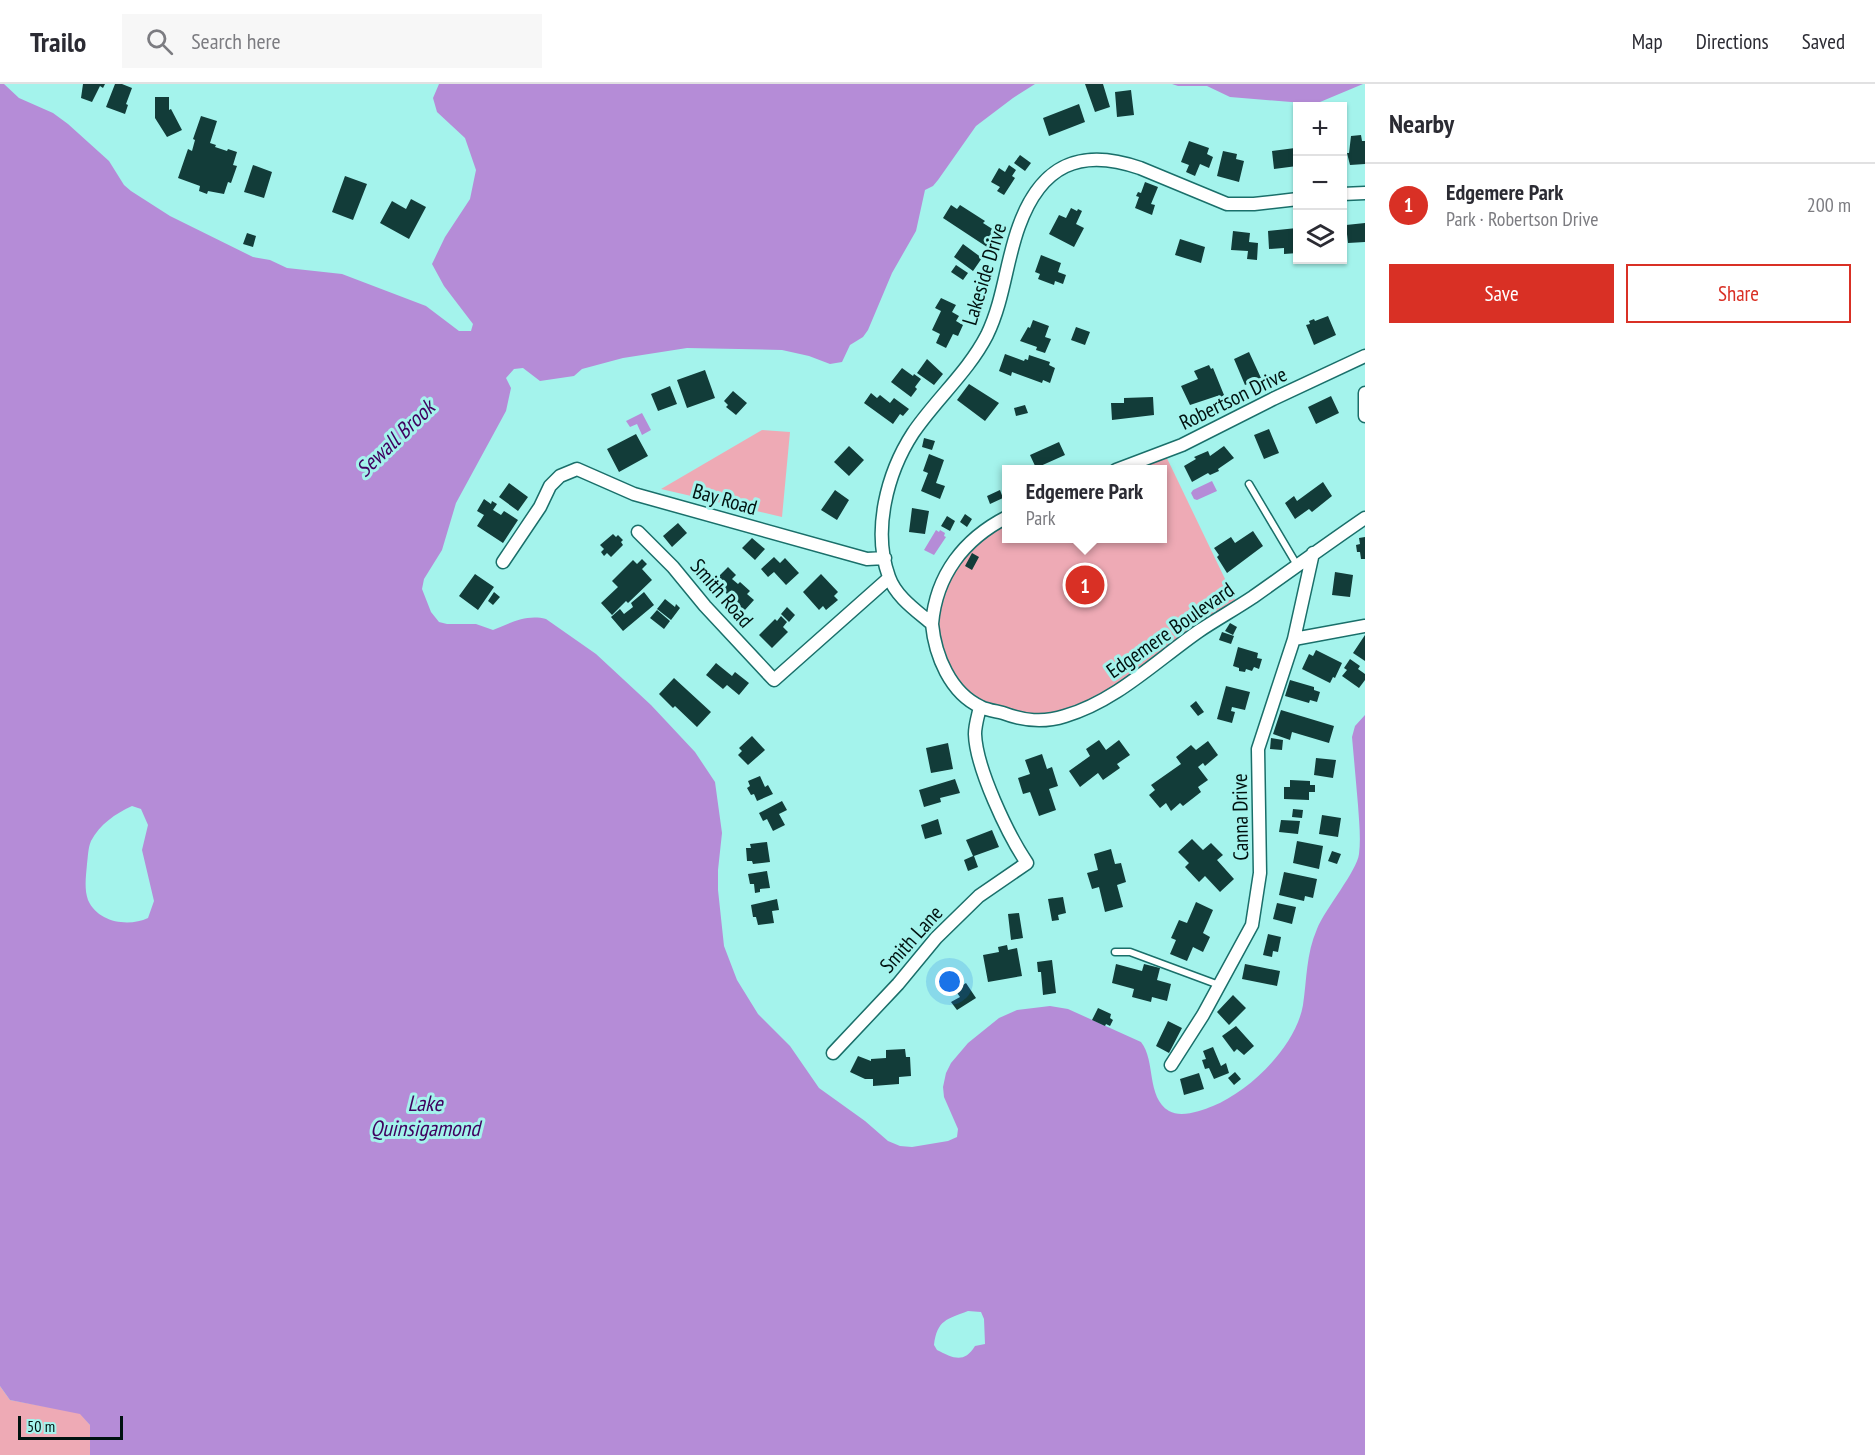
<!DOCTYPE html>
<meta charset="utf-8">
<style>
body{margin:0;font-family:"PT Sans Narrow",sans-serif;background:#f7f7f7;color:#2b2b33}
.controls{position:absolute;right:18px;top:18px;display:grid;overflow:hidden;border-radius:0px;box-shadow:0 2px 4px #0004}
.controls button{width:54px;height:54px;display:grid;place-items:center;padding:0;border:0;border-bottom:2px solid #e1e1e2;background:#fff;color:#2b2b33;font:30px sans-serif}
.scale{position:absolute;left:18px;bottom:15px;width:105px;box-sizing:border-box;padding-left:6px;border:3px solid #001210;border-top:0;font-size:16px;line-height:21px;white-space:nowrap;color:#001210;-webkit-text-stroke:4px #a4f3ec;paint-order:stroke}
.you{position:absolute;left:950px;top:898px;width:21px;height:21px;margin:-15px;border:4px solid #fff;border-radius:50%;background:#1a73e8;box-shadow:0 0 0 9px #1a73e833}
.badge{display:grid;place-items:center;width:39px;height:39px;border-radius:50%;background:#d93025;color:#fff;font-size:20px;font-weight:700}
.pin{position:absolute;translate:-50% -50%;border:3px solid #fff;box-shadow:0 2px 6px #0006}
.popup{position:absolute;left:1002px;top:381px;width:165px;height:78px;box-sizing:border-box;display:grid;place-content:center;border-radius:0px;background:#fff;filter:drop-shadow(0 2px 4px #0005);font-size:20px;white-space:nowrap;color:#7c7c81}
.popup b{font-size:22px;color:#2b2b33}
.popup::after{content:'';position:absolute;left:50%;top:100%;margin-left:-12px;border:12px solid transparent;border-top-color:#fff}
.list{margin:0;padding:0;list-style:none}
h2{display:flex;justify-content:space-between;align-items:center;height:78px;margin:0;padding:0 24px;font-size:26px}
h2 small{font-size:20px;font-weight:400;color:#7c7c81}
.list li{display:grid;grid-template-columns:39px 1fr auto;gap:18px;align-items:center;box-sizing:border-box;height:84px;padding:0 24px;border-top:2px solid #e1e1e2}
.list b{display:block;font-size:22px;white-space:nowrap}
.list p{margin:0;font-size:20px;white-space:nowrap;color:#7c7c81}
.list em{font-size:20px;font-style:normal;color:#7c7c81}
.actions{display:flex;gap:12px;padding:18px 24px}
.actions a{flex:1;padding:14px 0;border:2px solid #d93025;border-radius:0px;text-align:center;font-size:21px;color:#d93025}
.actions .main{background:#d93025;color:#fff}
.icon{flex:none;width:33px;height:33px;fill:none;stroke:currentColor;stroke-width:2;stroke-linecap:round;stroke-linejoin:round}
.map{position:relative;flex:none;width:1365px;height:1371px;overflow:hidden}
header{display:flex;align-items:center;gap:36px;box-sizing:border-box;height:84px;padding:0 30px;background:#fff;border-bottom:2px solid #e1e1e2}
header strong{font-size:28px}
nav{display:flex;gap:33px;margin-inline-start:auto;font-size:21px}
.search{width:420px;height:54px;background:#f7f7f7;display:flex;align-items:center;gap:15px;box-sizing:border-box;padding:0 21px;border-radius:0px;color:#7c7c81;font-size:22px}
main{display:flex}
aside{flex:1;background:#fff}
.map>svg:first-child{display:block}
</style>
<header>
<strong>Trailo</strong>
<div class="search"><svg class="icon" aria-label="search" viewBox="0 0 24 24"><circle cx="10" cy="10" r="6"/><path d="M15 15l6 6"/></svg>Search here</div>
<nav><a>Map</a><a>Directions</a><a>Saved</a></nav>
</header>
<main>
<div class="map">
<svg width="1365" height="1371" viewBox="0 0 1365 1371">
<rect width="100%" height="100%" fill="#a4f3ec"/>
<path fill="#eeaab5" d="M762,346L790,348L782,433L661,405Z
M1164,368L1238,522L1119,605L1063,633L1026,636L965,613L944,583L932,540L956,472L1007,437V454H1163V386L1118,385Z
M0,1302L10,1316L80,1329L90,1341V1371H0Z"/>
<path fill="#b58cd7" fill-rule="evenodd" d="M0,0H4L19,14L53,29L68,40L109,77L124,101L131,107L170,132L253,173L270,176L287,184L342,190L426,222L459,247H471L473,240L444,202L432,180L445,153L470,115L476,86L465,54L437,28L433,14L439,0H1035L1013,14L976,42L938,96L933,102L925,106L916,147L892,189L868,246L863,253L850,261L842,278L830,280L809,272L782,266L687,264L623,274L582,285L574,292L540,297L523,284L514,285L506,294L511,304L506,327L456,419L442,466L424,495L422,505L431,528L439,538L447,540H476L493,546C511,539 526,530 546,535L596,570L651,621L695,668L715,698L722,749L718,786V806L724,862L737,896L758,930L790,962L819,1004L865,1037L888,1057L900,1062L912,1063L948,1057L957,1053L958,1045L944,1013L943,1003L946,989L951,979L968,959L999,934L1017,926L1050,922L1068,925L1141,958C1156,977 1146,1013 1169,1027C1181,1034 1201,1027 1213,1022C1250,1007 1296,962 1303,921C1307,895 1306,870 1317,845C1325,825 1357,787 1359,770C1361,754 1359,737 1358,721C1356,698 1354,675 1352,653L1355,642L1365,631V1371H90V1341L80,1330L10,1316L0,1302ZM132,722L141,725L148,741L142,766L154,817L148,834C129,843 98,839 88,816C84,805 86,792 87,780C88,773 88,764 91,757C100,740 115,730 132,722ZM968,1227L981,1228L984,1235L985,1260L975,1262C964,1280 953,1274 937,1266L934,1261C937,1236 947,1235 968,1227Z
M1172,0H1363L1320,18L1303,19L1230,13L1207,2H1178Z
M642,329L651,346L642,351L637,340L630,343L626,337Z
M1212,397L1217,407L1197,416L1194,415L1191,409L1193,406Z
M936,446L939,448L940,446L945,449L944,452L946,453L934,471L924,466Z"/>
<path fill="#123c39" d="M83,0H105L103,4L100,2L92,18L81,14Z
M115,0H122L132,4L126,20L128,21L125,30L106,23Z
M1085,0H1103L1110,23L1095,28Z
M1131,6L1134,31L1117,33L1115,8Z
M155,13H169V26L171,25L182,46L167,53L155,34Z
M1079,20L1085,38L1049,52L1043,34Z
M201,32L217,37L210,59L216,61L215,63L227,67L228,65L237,68L233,81L237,82L231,99L228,98L224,110L208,107L207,110L199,107L200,102L178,94L188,65L192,67L195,56L193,55Z
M1361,51L1362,57H1365V80L1350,81L1347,69H1349L1351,52Z
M1189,57L1209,64L1207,70L1213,73L1209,84L1200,80L1195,92L1186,88L1189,81L1181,78Z
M1295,64L1297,82L1274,85L1272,67Z
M1223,67L1237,70L1236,75L1244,77L1239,98L1217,92Z
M1020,71L1031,79L1025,87L1014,79Z
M253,81L272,88L264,114L244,108Z
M1009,81L1016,86L1012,92L1015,94L1004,111L997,107L1000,103L991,98L999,84L1005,88Z
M345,92L367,100L353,136L332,128Z
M1145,98L1158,103L1151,120L1155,121L1152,131L1135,124L1139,113L1136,112L1138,108L1141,109Z
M411,115L426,123L409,155L380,139L392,117L406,125Z
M951,121L957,125L960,121L985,137L983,139L997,148L987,163L943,134Z
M1071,124L1077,127L1078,125L1082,127L1076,140L1084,144L1074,163L1049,150L1059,131L1066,134Z
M1365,139V158L1348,159L1346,141Z
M1297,144L1298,169L1284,170V164L1269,165L1268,147Z
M1233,147L1250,149L1249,158L1258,159L1257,176L1247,175L1248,167L1231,166Z
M247,149L256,152L253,163L243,160Z
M1180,155L1205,163L1201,179L1175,171Z
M963,160L982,174L973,187L954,173Z
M1041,171L1061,179L1058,188L1066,191L1063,200L1055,197L1054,201L1038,195L1040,190L1035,188Z
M956,181L968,189L963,196L951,188Z
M941,214L956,221L952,228L959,232L956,237L963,241L958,252L953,250L946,264L936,259L940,250L932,246L941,227L935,224Z
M1328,232L1336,251L1314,261L1306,241L1310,240L1309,237L1314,235L1315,237Z
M1033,236L1049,242L1045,253L1051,255L1045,269L1036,266L1037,263L1020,257L1028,243L1030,244Z
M1076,243L1090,248L1085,261L1071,256Z
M1249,268L1261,294L1245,301L1234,275Z
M1005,270L1024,277L1025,275L1028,276L1029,271L1050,278L1049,281L1055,284L1050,299L1043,296L1042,299L1012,288L1011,292L999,287Z
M927,275L943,290L934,301L917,289Z
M1209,281L1211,285L1213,284L1224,311L1221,313L1217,312L1190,321L1181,302L1198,295L1194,287Z
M902,284L913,292L914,290L921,295L915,303L917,305L911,313L891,298Z
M705,286L715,314L687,324L677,296Z
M969,300L999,319L985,337L957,316Z
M670,302L677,320L658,327L651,310Z
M733,307L747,319L736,331L726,323L728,321L724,317Z
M871,309L877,314L880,311L890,319L894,314L909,325L903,332L900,330L893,340L864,319Z
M1331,312L1339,329L1316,340L1308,323Z
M1153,313L1154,331L1112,336L1111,319H1124V314Z
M1025,321L1028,329L1016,332L1014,324Z
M1269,345L1279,369L1264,375L1254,351Z
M636,350L648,372L619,388L607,365Z
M924,354L935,357L932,366L922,363Z
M1059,358L1065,371L1036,384L1030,371Z
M849,362L864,376L849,392L834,378Z
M1224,362L1234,374L1218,385L1219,387L1210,391L1208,389L1192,398L1184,382L1196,375L1194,373L1208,367L1210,372Z
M929,370L944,376L936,399L945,402L940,415L921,407L928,389L923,387Z
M1323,398L1332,412L1312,428L1309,425L1295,435L1285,419L1294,412L1297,417Z
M509,399L528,413L518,427L499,413Z
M835,406L849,416L837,436L821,426Z
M1000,406L1003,414L990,420L987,412Z
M484,415L491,420L492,417L497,420L493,426L501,431L504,427L518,436L503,459L477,442L484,431L477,427Z
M912,424L929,427L925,450L909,448Z
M965,430L972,435L967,443L960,438Z
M947,432L955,437L950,447L941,442Z
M678,439L687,449L672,463L663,452Z
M1253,447L1263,462L1227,489L1217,473L1219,471L1214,464L1231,453L1235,459Z
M613,450L616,453L618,451L623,456L621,458L623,461L611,473L607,469L604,472L601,468L604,465L600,461Z
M1365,453V475H1361L1360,468H1357L1356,461L1360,460L1359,454Z
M752,454L765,465L755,476L742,464Z
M972,469L979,473L972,486L965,482Z
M774,473L780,479L785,474L799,489L786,501L774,488L768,493L761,485Z
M642,475L647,480L642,485L652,496L628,519L626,517L612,531L601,519L618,503L612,497L633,476L637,480Z
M728,483L736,491L732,495L738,500L740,498L750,507L747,510L754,516L744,527L714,497Z
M1335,488L1353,491L1350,513L1332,511Z
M475,490L494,503L478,526L459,512Z
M821,490L838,508L834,512L838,516L826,526L823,522L819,526L803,508Z
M494,508L500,513L493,521L488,517Z
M644,508L654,521L623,547L611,533L620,525L624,530L633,523L631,519Z
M665,515L675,523L676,520L680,524L671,536L657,525Z
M787,523L795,531L789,538L781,530Z
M657,526L670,537L664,545L650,534Z
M781,532L787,538L783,543L788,548L772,564L759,551L775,535L777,537Z
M1230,539L1237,543L1233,551L1225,547Z
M1222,548L1234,552L1231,560L1219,556Z
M1365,551V577L1353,569Z
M1238,563L1258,569L1257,574L1262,575L1259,585L1254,583L1252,587L1246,585L1245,588L1239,587V584L1233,582Z
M1316,566L1342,579L1335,594L1333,593L1330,599L1302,585L1309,570L1313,572Z
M1350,575L1360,582L1358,585L1365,590V596L1359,604L1342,592L1347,586L1344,584Z
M716,579L732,592L735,588L749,599L739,611L727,601L723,605L706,591Z
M674,594L711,628L697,643L675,622L673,624L659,610Z
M1290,596L1314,603V606L1320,608L1317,618L1310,616L1309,619L1285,612Z
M1226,602L1250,608L1245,626L1232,623L1231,627L1235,628L1232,639L1217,635Z
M1196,617L1204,628L1198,632L1190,622Z
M1281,626L1334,642L1329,659L1292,648L1290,656L1273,650Z
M752,652L765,666L748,681L738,671L742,667L739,664Z
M1271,654L1283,656L1282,666L1270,665Z
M1099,656L1106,666L1119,656L1130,671L1117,680L1120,684L1103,696L1098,689L1080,703L1069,687L1090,672L1086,665Z
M1208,657L1218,671L1205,682L1203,679L1198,683L1208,696L1198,703L1201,708L1183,722L1180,719L1171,727L1166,719L1160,724L1149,711L1155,706L1151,701L1181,680L1176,673L1191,661L1196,666Z
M948,659L953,685L931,689L926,664Z
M1042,670L1047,685L1052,683L1058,702L1049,705L1056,726L1039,732L1030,708L1023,710L1018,694L1030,690L1025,676Z
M1316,674L1336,676L1333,694L1314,691Z
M760,692L765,703L768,701L773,710L757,717L754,710L751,711L747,704L750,702L748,697Z
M955,695L960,709L940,714L941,718L924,723L919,706Z
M1290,696L1310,697V701H1315V708H1309V716L1284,715V703H1290Z
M782,717L787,726L779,730L785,741L773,747L767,735L763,737L759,729Z
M1293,725L1303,726L1302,734L1292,733Z
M1322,731L1341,734L1338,753L1319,750Z
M938,735L942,750L925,755L921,741Z
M1281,736L1300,737L1298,750L1279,748Z
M992,746L999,763L974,772L978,783L968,787L964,776L973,772L966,756Z
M1192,755L1203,766L1211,759L1223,771L1217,776L1234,795L1220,808L1205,792L1199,798L1185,783L1189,779L1178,768Z
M1297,757L1323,762L1319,785L1293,779Z
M767,758L770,778L753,780L752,777H747L746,764H751L750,760Z
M1111,765L1115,780L1121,779L1126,798L1117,801L1123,823L1105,828L1099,803L1092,805L1087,789L1098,786L1094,770Z
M1332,767L1341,770L1337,780L1328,777Z
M767,787L770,804L760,805V808L755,809L754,800H750L748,790Z
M1284,788L1317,795L1313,814L1305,812L1304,817L1279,811Z
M1063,813L1066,829L1058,831L1059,836L1052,837L1048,815Z
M777,815L779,826L772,827L774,839L758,841L756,833H753L751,821Z
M1196,818L1213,826L1203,849L1210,853L1203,868L1193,863L1187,877L1170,870L1176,856L1171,854L1179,836L1187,839Z
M1277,819L1296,823L1292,840L1273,835Z
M1019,829L1023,854L1011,856L1008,830Z
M1268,850L1281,853L1278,868L1273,867L1272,873L1263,871Z
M1007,861L1008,866L1017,864L1022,892L988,898L983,871L999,868L998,863Z
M1052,876L1056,909L1043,911L1041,888H1038L1037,878Z
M1116,880L1142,887L1144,880L1160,884L1157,896L1171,900L1167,917L1152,913L1151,918L1132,913L1134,905L1112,899Z
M1245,880L1280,887L1277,902L1242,895Z
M966,899L976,914L957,926L951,918L960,913L955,906Z
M1233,911L1246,924L1229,941L1217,928Z
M1098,924L1111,930L1110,934L1113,936L1110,942L1106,940L1105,942L1092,936Z
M1168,937L1182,944L1169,969L1156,962Z
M1236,942L1254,962L1244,971L1237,965L1234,968L1222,952Z
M1213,963L1221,982L1226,979L1229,989L1214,995L1209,984L1205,985L1202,976L1206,975L1203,967Z
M905,965L906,973H910L911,992L899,993V1000L873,1002V995H865L850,988L858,972L871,977V975L886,974V966Z
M1235,988L1241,995L1234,1001L1228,994Z
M1199,989L1204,1005L1184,1011L1180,995Z"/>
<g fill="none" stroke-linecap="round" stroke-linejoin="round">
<g stroke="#1a6f6a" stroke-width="9">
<path id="service" d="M1249,400L1297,481
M1115,868H1130L1219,901"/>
</g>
<g stroke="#1a6f6a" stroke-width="15">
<path id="minor" d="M1342,110L1365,109
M1298,115L1254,120H1227L1140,84C1080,63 1041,81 1019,142C1006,177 1004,216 987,251C968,288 936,315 913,349C887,389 872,447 889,493C896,513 917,527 932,540C935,571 950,609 981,623C987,626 995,627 1003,629C1024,637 1043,639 1065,632C1116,617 1156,577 1199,547C1217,535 1235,525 1253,513C1290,487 1327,460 1365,434
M1365,309V332
M1116,386L1182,361L1273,315L1365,272
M638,448L673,483L705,522L774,596L889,494
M503,478L540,423L550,402L560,392L577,385L634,410L867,475L885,474
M932,540C936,491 964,455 1007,433
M1294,555L1365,542
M833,969L898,900L936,854L979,812L1027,779C1008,751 976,684 975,650C975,641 978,632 980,623
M1171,981L1203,931L1252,841L1260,789L1258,665L1294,555L1313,469"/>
</g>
<use href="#service" stroke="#fff" stroke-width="6"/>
<use href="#minor" stroke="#fff" stroke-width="12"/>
</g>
<g text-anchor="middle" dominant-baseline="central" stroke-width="6" stroke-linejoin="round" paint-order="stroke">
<g font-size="21" fill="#001210" stroke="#a4f3ec">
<text transform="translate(984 190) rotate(-73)">Lakeside Drive</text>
<text transform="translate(1233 314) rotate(-26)">Robertson Drive</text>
<text transform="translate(725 415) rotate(16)">Bay Road</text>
<text transform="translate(722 509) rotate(49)">Smith Road</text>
<text transform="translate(1170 546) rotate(-35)">Edgemere Boulevard</text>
<text transform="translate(1240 733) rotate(-91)">Canna Drive</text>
<text transform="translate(911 855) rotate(-48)">Smith Lane</text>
</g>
<g font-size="22" font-style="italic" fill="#40015f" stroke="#a4f3ec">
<text transform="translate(395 354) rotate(-44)">Sewall Brook</text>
<text x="425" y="1019">Lake<tspan x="425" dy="25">Quinsigamond</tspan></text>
</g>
</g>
</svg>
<div class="controls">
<button>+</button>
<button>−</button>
<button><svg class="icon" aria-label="layers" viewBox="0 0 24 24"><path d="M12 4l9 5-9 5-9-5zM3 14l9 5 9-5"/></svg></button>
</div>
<div class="scale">50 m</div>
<div class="you"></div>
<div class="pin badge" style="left:1085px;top:501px">1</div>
<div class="popup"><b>Edgemere Park</b>Park</div>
</div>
<aside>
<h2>Nearby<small></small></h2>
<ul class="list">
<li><span class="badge">1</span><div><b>Edgemere Park</b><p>Park · Robertson Drive</p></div><em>200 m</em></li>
</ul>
<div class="actions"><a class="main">Save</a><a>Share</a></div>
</aside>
</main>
